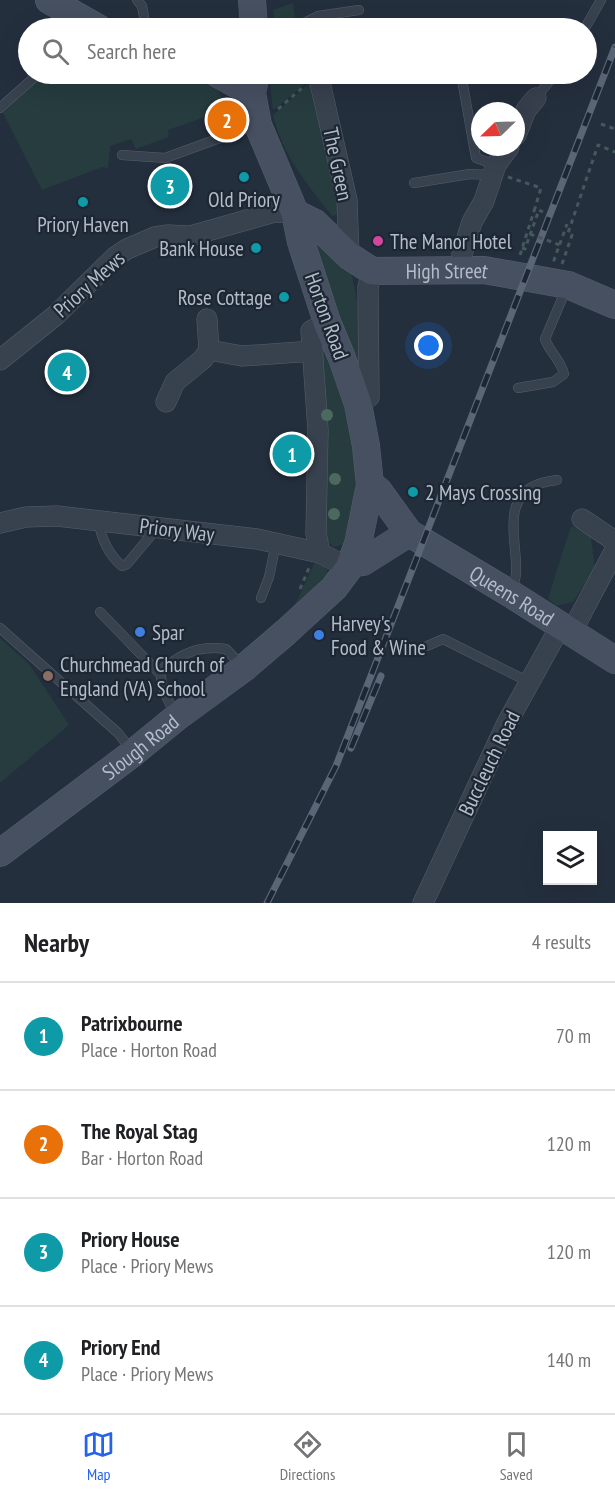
<!DOCTYPE html>
<meta charset="utf-8">
<style>
body{margin:0;font-family:"PT Sans Narrow",sans-serif;background:#f2f2f2;color:#202124}
.controls{position:absolute;right:18px;bottom:18px;display:grid;overflow:hidden;border-radius:0px;box-shadow:0 6px 24px #0002}
.controls button{width:54px;height:54px;display:grid;place-items:center;padding:0;border:0;border-bottom:2px solid #e0e0e0;background:#fff;color:#202124;font:30px sans-serif}
.compass{position:absolute;left:471px;top:102px;width:54px;height:54px;border-radius:50%;background:#fff;box-shadow:0 6px 24px #0002;rotate:247deg}
.you{position:absolute;left:429px;top:346px;width:21px;height:21px;margin:-15px;border:4px solid #fff;border-radius:50%;background:#1a73e8;box-shadow:0 0 0 9px #1a73e833}
.badge{display:grid;place-items:center;width:39px;height:39px;border-radius:50%;background:#2563eb;color:#fff;font-size:20px;font-weight:700}
.pin{position:absolute;translate:-50% -50%;border:3px solid #fff;box-shadow:0 2px 6px #0006}
.list{margin:0;padding:0;list-style:none}
h2{display:flex;justify-content:space-between;align-items:center;height:78px;margin:0;padding:0 24px;font-size:26px}
h2 small{font-size:20px;font-weight:400;color:#757577}
.list li{display:grid;grid-template-columns:39px 1fr auto;gap:18px;align-items:center;box-sizing:border-box;height:108px;padding:0 24px;border-top:2px solid #e0e0e0}
.list b{display:block;font-size:22px;white-space:nowrap}
.list p{margin:0;font-size:20px;white-space:nowrap;color:#757577}
.list em{font-size:20px;font-style:normal;color:#757577}
.icon{flex:none;width:33px;height:33px;fill:none;stroke:currentColor;stroke-width:2;stroke-linecap:round;stroke-linejoin:round}
.map{position:relative;flex:none;width:615px;height:903px;overflow:hidden}
.search{position:absolute;background:#fff;box-shadow:0 6px 24px #0002;left:18px;right:18px;top:18px;height:66px;display:flex;align-items:center;gap:15px;box-sizing:border-box;padding:0 21px;border-radius:33px;color:#757577;font-size:22px}
.sheet{height:510px;background:#fff}
nav{display:flex;justify-content:space-around;align-items:center;box-sizing:border-box;height:84px;border-top:2px solid #e0e0e0;background:#fff;font-size:16px;color:#757577}
nav a{display:grid;justify-items:center;gap:3px}
nav .on{color:#2563eb}
.map>svg:first-child{display:block}
</style>
<div class="map">
<svg width="615" height="903" viewBox="0 0 615 903">
<rect width="100%" height="100%" fill="#242f3e"/>
<path fill="#263c3f" d="M293,3L296,26L295,28H275L273,10Z
M45,74H199L210,80L227,104L215,109L216,113L168,130L169,137L136,149L131,139L110,146L108,168L102,167L42,190L3,113Z
M269,74H309L310,80L273,110Z
M312,84L341,213L332,216C306,182 284,158 273,115L306,86Z
M312,241L319,242L347,266L352,276L359,310L363,366L354,367Z
M320,337C342,379 360,446 355,494C353,511 348,528 344,544L334,547L322,536Z
M571,526L591,537L595,568L573,602L556,606L548,598Z
M316,560L326,565L328,573L291,613Z
M0,638L29,664L69,725L0,783Z"/>
<g fill="none" stroke-linecap="round" stroke-linejoin="round">
<g stroke="#565f6c" stroke-width="10">
<path id="lane" d="M137,0L142,6L146,28
M305,28L306,22L318,16L359,10
M585,28L601,0
M461,74L476,158L496,165
M536,98L555,74
M0,108L38,74
M122,155L165,158L256,125
M414,183L470,174L491,175
M518,388L553,382L564,374C561,360 550,353 545,339L567,287
M99,521C100,537 109,555 122,566L127,564L158,527
M511,592C513,586 516,579 516,573C518,544 501,503 534,486C541,482 550,481 557,480
M261,598L269,577L276,543
M100,612L161,675
M0,628L118,733L132,751
M427,646L443,639L529,682
M176,715C170,704 161,689 161,675C161,668 166,665 172,662C189,650 205,646 226,649L242,666"/>
</g>
<g stroke="#565f6c" stroke-width="21">
<path id="street" d="M318,74L347,200L349,256
M516,135L526,110L536,98
M461,270L462,254L472,222L484,201L496,165L509,147
M207,319L209,350L242,356L313,351
M0,360L56,315L115,257L127,249L155,237L168,235L190,236L275,212L295,213
M166,402L175,382L203,359L209,350
M358,404L369,397L368,287L372,271
M582,519L615,541
M0,523L26,517L57,516L257,539L320,553L349,568
M320,553L316,533L318,430L311,331L327,322
M571,633L615,550
M423,903L507,723L560,627"/>
</g>
<g stroke="#565f6c" stroke-width="28">
<g id="secondary">
<path d="M49,0L98,28"/>
<path d="M252,0L254,28"/>
<path d="M218,74L252,93"/>
<path id="s1" d="M295,213L315,223L349,256L372,271L484,270L568,285L615,305"/>
<path id="s2" d="M370,485L378,490L409,533L511,594L615,660"/>
<path d="M351,563L363,562L409,533"/>
<path id="s3" d="M0,853L133,753L177,717L244,668L286,632L334,588L349,568L358,544L370,485L366,446L358,404L342,358L327,322L301,242L295,213L258,125L252,93L256,74"/>
</g>
</g>
<path stroke="#44595c" stroke-width="3" stroke-dasharray="4.5 4.5" stroke-linecap="butt" d="M278,109L302,88
M601,124L615,129
M508,177L541,188L535,208
M522,248L525,249L539,210
M520,255L535,208L543,212
M555,261L554,260L567,224
M562,264L572,235L568,233L598,145L615,152
M300,589L309,568"/>
<use href="#lane" stroke="#38414e" stroke-width="9"/>
<use href="#street" stroke="#38414e" stroke-width="20"/>
<use href="#secondary" stroke="#465061" stroke-width="27"/>
<g stroke="#5a6575" stroke-width="7">
<path id="rail" d="M351,748L381,676
M267,903L336,766L615,47"/>
</g>
<use href="#rail" stroke="#1d2633" stroke-width="4.5" stroke-dasharray="14" stroke-linecap="butt"/>
<path stroke="#44595c" stroke-width="3" stroke-dasharray="4.5 4.5" stroke-linecap="butt" d="M530,234L560,245"/>
</g>
<g fill="#4b6a5d">
<circle cx="327" cy="415" r="6"/>
<circle cx="335" cy="479" r="6"/>
<circle cx="334" cy="514" r="6"/>
</g>
<g fill="#0f9aa8" stroke="#1d2633" stroke-width="2">
<circle cx="244" cy="177" r="6"/>
<circle cx="83" cy="202" r="6"/>
<circle cx="256" cy="248" r="6"/>
<circle cx="284" cy="297" r="6"/>
<circle cx="413" cy="492" r="6"/>
</g>
<circle fill="#d1479c" stroke="#1d2633" stroke-width="2" cx="378" cy="241" r="6"/>
<g fill="#3f7fe0" stroke="#1d2633" stroke-width="2">
<circle cx="140" cy="632" r="6"/>
<circle cx="319" cy="635" r="6"/>
</g>
<circle fill="#8d6e63" stroke="#1d2633" stroke-width="2" cx="48" cy="676" r="6"/>
<g text-anchor="middle" dominant-baseline="central" stroke-width="4.5" stroke-linejoin="round" paint-order="stroke">
<g font-size="21" fill="#b4bcc9" stroke="#1d2633">
<text transform="translate(338 164) rotate(78)">The Green</text>
<text stroke="none"><textPath href="#s1" startOffset="172">High Street</textPath></text>
<text transform="translate(89 284) rotate(-42)">Priory Mews</text>
<text transform="translate(327 316) rotate(70)">Horton Road</text>
<text transform="translate(177 530) rotate(7)">Priory Way</text>
<text stroke="none"><textPath href="#s2" startOffset="183">Queens Road</textPath></text>
<text stroke="none"><textPath href="#s3" startOffset="176">Slough Road</textPath></text>
<text transform="translate(489 763) rotate(-64)">Buccleuch Road</text>
</g>
<g font-size="21" fill="#b4bcc9" stroke="#1d2633" text-anchor="start">
<text x="244" y="199" text-anchor="middle">Old Priory</text>
<text x="83" y="224" text-anchor="middle">Priory Haven</text>
<text x="390" y="241">The Manor Hotel</text>
<text x="244" y="248" text-anchor="end">Bank House</text>
<text x="272" y="297" text-anchor="end">Rose Cottage</text>
<text x="425" y="492">2 Mays Crossing</text>
<text x="331" y="623">Harvey's<tspan x="331" dy="24">Food &amp; Wine</tspan></text>
<text x="152" y="632">Spar</text>
<text x="60" y="664">Churchmead Church of<tspan x="60" dy="24">England (VA) School</tspan></text>
</g>
</g>
</svg>
<div class="controls">
<button><svg class="icon" aria-label="layers" viewBox="0 0 24 24"><path d="M12 4l9 5-9 5-9-5zM3 14l9 5 9-5"/></svg></button>
</div>
<svg class="compass" viewBox="-18 -18 36 36"><path d="M0-13l5 13h-10z" fill="#e53935"/><path d="M0 13l5-13h-10z" fill="#757577"/></svg>
<div class="you"></div>
<div class="pin badge" style="left:292px;top:454px;background:#0f9aa8">1</div>
<div class="pin badge" style="left:227px;top:120px;background:#e8710a">2</div>
<div class="pin badge" style="left:170px;top:186px;background:#0f9aa8">3</div>
<div class="pin badge" style="left:67px;top:372px;background:#0f9aa8">4</div>
<div class="search"><svg class="icon" aria-label="search" viewBox="0 0 24 24"><circle cx="10" cy="10" r="6"/><path d="M15 15l6 6"/></svg>Search here</div>
</div>
<section class="sheet">
<h2>Nearby<small>4 results</small></h2>
<ul class="list">
<li><span class="badge" style="background:#0f9aa8">1</span><div><b>Patrixbourne</b><p>Place · Horton Road</p></div><em>70 m</em></li>
<li><span class="badge" style="background:#e8710a">2</span><div><b>The Royal Stag</b><p>Bar · Horton Road</p></div><em>120 m</em></li>
<li><span class="badge" style="background:#0f9aa8">3</span><div><b>Priory House</b><p>Place · Priory Mews</p></div><em>120 m</em></li>
<li><span class="badge" style="background:#0f9aa8">4</span><div><b>Priory End</b><p>Place · Priory Mews</p></div><em>140 m</em></li>
</ul>
</section>
<nav>
<a class="on"><svg class="icon" aria-label="map" viewBox="0 0 24 24"><path d="M3 6l6-2 6 2 6-2v14l-6 2-6-2-6 2zM9 4v14M15 6v14"/></svg>Map</a>
<a><svg class="icon" aria-label="directions" viewBox="0 0 24 24"><path d="M12 3l9 9-9 9-9-9zM9 14v-3h6M13 9l2 2-2 2"/></svg>Directions</a>
<a><svg class="icon" aria-label="saved" viewBox="0 0 24 24"><path d="M7 4h10v16l-5-4-5 4z"/></svg>Saved</a>
</nav>
